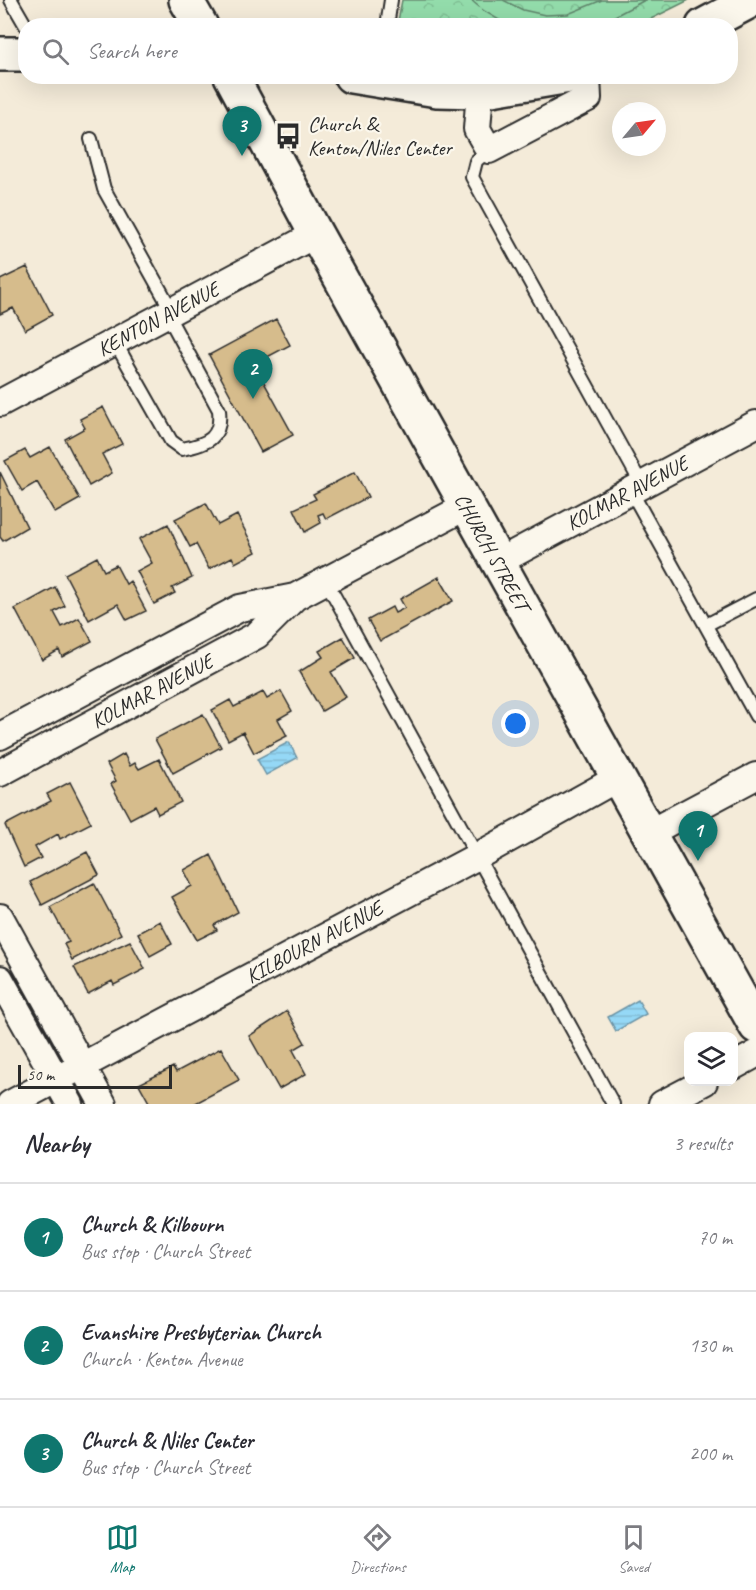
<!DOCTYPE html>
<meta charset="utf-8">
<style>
body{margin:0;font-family:Caveat,sans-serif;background:#f2f2f3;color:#2b2b33}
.controls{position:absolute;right:18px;bottom:18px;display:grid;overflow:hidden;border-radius:12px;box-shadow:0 6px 24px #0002}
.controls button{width:54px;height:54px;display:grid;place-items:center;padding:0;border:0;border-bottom:2px solid #e1e1e2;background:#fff;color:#2b2b33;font:30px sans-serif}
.compass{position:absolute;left:612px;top:102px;width:54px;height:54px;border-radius:50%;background:#fff;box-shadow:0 6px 24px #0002;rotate:61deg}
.scale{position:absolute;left:18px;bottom:15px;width:154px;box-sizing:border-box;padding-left:6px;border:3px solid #2b2b2b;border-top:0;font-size:16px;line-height:21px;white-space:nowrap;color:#2b2b2b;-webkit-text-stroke:4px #fbf7ec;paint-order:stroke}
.you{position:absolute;left:516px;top:724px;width:21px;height:21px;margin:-15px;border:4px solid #fff;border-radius:50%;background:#1a73e8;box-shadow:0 0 0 9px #1a73e833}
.badge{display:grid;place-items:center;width:39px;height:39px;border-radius:50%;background:#0f766e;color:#fff;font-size:20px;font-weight:700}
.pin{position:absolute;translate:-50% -50px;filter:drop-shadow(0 2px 3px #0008)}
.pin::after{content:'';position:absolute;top:32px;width:21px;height:18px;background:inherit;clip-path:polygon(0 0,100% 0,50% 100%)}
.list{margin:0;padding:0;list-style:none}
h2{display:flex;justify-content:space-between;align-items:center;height:78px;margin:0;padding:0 24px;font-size:26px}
h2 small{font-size:20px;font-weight:400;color:#7c7c81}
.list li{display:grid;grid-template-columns:39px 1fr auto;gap:18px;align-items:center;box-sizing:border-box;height:108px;padding:0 24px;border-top:2px solid #e1e1e2}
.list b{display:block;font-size:22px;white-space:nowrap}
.list p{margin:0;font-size:20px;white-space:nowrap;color:#7c7c81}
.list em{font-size:20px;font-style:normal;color:#7c7c81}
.icon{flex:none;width:33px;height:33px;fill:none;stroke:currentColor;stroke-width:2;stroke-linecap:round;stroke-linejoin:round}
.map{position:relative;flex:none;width:756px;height:1104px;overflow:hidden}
.search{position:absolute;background:#fff;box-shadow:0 6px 24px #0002;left:18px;right:18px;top:18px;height:66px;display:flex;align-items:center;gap:15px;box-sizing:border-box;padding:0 21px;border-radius:24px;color:#7c7c81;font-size:22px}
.sheet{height:402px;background:#fff}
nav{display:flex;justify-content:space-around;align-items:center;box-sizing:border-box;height:84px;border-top:2px solid #e1e1e2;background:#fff;font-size:16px;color:#7c7c81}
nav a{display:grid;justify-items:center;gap:3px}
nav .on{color:#0f766e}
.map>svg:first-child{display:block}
</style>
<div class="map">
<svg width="756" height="1104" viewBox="0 0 756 1104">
<defs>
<pattern id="forest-crowns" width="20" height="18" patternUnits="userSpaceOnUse" patternTransform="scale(1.5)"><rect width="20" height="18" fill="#93dcab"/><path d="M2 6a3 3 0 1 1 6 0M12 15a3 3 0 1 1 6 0" fill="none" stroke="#7fbd93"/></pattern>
<pattern id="water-rules" width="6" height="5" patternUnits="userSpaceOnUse" patternTransform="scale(1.5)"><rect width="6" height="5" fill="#95d8f6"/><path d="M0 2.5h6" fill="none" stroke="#81bad3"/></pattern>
</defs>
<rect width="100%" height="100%" fill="#f4ebd9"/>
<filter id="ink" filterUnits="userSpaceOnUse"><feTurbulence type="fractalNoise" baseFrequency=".0167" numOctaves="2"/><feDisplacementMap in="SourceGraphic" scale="12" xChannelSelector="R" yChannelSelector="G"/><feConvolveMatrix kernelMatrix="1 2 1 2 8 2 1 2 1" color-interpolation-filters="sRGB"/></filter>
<g filter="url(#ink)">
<path fill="url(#forest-crowns)" stroke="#5f846b" stroke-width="1.5" d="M402,0H689L639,25L397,26Z"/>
<path fill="#93dcab" stroke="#5f846b" stroke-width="1.5" d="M471,0H503L523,10L545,15L568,14L602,0H645L598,25L509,26L484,11Z"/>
<path fill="url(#water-rules)" stroke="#6b93a5" stroke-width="1.5" d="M289,742L297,758L266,775L257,759Z
M638,1000L646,1014L616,1031L608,1017Z"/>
<path fill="#d6bc8c" stroke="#2b2b2b" stroke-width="1.5" d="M27,267L52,315L25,330L13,308L0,314V280Z
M276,319L290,345L254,364L293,435L261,452L209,355Z
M103,407L122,444L102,454L112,473L89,486L65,439L85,428L80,419Z
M50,447L80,499L55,513L37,482L22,491L5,461L25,450L30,458Z
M0,472L27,527L3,541L0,537Z
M355,472L368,497L326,519L323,513L318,515L321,523L305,532L294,509L316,499L313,494Z
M206,503L218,525L237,515L256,552L235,563L232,557L209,569L196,544L190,547L175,519Z
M168,524L192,578L172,588L175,593L154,604L137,571L152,563L139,539Z
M97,557L104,571L116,565L126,584L130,581L146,611L127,620L118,604L89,620L65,574Z
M439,577L453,601L380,641L368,620L392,607L395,613L405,608L400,599Z
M55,587L65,606L54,612L62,627L79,618L92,641L62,657L59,650L42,660L15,609Z
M343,637L355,658L331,672L346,697L322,711L299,672L323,657L319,651Z
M281,691L292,711L278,719L287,736L254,753L243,732L228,740L212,710L230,700L234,707L263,692L267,699Z
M203,714L221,747L173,773L155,739Z
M124,754L130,766L135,763L139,769L159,759L181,802L158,814L154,806L130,819L111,784L116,781L107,764Z
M70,782L91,823L60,839L58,834L35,847L41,858L24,867L5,825L51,801L47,794Z
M87,852L99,875L42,905L30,882Z
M211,855L238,912L214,925L217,930L197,940L172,897L192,886L184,870Z
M94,883L121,934L72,960L64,944L69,942L50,907Z
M160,921L172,944L150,956L138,933Z
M130,941L145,969L114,985L112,981L88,994L74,967Z
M287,1011L305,1043L293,1050L306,1074L279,1089L249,1036Z
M221,1048L239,1080L194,1104H150L139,1084L173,1067L176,1072Z"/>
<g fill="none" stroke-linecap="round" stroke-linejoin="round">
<g stroke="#2b2b2b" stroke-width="16">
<path id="lane" d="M11,0L26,26
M387,26L391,0
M91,139L104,189L172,311
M489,150L476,161L472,177L642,485
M115,342L171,441L182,449C208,444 222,438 219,410L167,314
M631,491L756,716
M326,581L613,1104
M706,625L756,599"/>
</g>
<g stroke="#2b2b2b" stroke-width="30">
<path id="street" d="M480,91L477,129L489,150L588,98L587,76
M0,403L316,234
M498,562L756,424
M0,736L240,608L295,597L467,506
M0,773L257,635L295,597
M649,833L756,776
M0,917L103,1104
M0,979L70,1104
M734,1066L756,1054
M10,1104L476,857L618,778
M662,1104L704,1082"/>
</g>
<g stroke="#2b2b2b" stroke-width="38">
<path id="secondary" d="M186,0L201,26
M703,26L752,0
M0,54H26
M231,76L316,234L756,1026
M351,76L437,90L480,91L570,76"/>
</g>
<use href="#lane" stroke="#fbf7ec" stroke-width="12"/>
<use href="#street" stroke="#fbf7ec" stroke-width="26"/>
<use href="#secondary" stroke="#fbf7ec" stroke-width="33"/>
</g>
</g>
<defs>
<g id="bus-bare" transform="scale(2.07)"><path d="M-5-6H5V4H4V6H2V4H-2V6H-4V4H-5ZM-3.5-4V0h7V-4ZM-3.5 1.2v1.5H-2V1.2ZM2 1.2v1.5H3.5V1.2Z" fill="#2b2b2b" stroke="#fbf7ec" stroke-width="2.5" paint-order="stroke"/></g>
</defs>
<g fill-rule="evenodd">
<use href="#bus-bare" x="288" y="136"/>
</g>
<g text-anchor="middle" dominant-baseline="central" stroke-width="4.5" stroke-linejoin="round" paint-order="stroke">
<g font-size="21" fill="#2b2b2b" stroke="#fbf7ec" text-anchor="start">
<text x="308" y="124">Church &amp;<tspan x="308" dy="24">Kenton/Niles Center</tspan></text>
</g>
<g font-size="21" fill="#2b2b2b" stroke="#fbf7ec">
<text transform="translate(158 319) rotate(-28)">KENTON AVENUE</text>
<text transform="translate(627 493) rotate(-28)">KOLMAR AVENUE</text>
<text transform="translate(492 552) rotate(61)">CHURCH STREET</text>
<text transform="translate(152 691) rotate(-28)">KOLMAR AVENUE</text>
<text transform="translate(314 942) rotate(-28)">KILBOURN AVENUE</text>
</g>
</g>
</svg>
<div class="controls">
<button><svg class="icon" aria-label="layers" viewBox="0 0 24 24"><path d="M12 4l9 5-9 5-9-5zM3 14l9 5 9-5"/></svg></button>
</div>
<svg class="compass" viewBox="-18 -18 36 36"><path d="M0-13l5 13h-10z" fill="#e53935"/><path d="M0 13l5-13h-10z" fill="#7c7c81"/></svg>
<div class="scale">50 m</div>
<div class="you"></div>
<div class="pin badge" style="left:698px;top:861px">1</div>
<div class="pin badge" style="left:253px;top:399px">2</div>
<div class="pin badge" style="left:242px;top:156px">3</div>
<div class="search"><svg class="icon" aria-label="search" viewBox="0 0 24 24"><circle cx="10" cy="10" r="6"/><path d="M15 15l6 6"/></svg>Search here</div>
</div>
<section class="sheet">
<h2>Nearby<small>3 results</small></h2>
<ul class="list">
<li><span class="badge">1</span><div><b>Church &amp; Kilbourn</b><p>Bus stop · Church Street</p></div><em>70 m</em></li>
<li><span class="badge">2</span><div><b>Evanshire Presbyterian Church</b><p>Church · Kenton Avenue</p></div><em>130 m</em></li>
<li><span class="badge">3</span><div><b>Church &amp; Niles Center</b><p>Bus stop · Church Street</p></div><em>200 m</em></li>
</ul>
</section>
<nav>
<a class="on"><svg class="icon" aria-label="map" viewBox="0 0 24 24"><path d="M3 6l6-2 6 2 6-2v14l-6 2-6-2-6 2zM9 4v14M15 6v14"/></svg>Map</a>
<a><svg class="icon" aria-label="directions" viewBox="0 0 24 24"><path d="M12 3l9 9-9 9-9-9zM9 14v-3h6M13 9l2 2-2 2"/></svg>Directions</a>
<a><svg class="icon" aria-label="saved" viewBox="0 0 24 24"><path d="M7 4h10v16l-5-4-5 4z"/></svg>Saved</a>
</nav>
